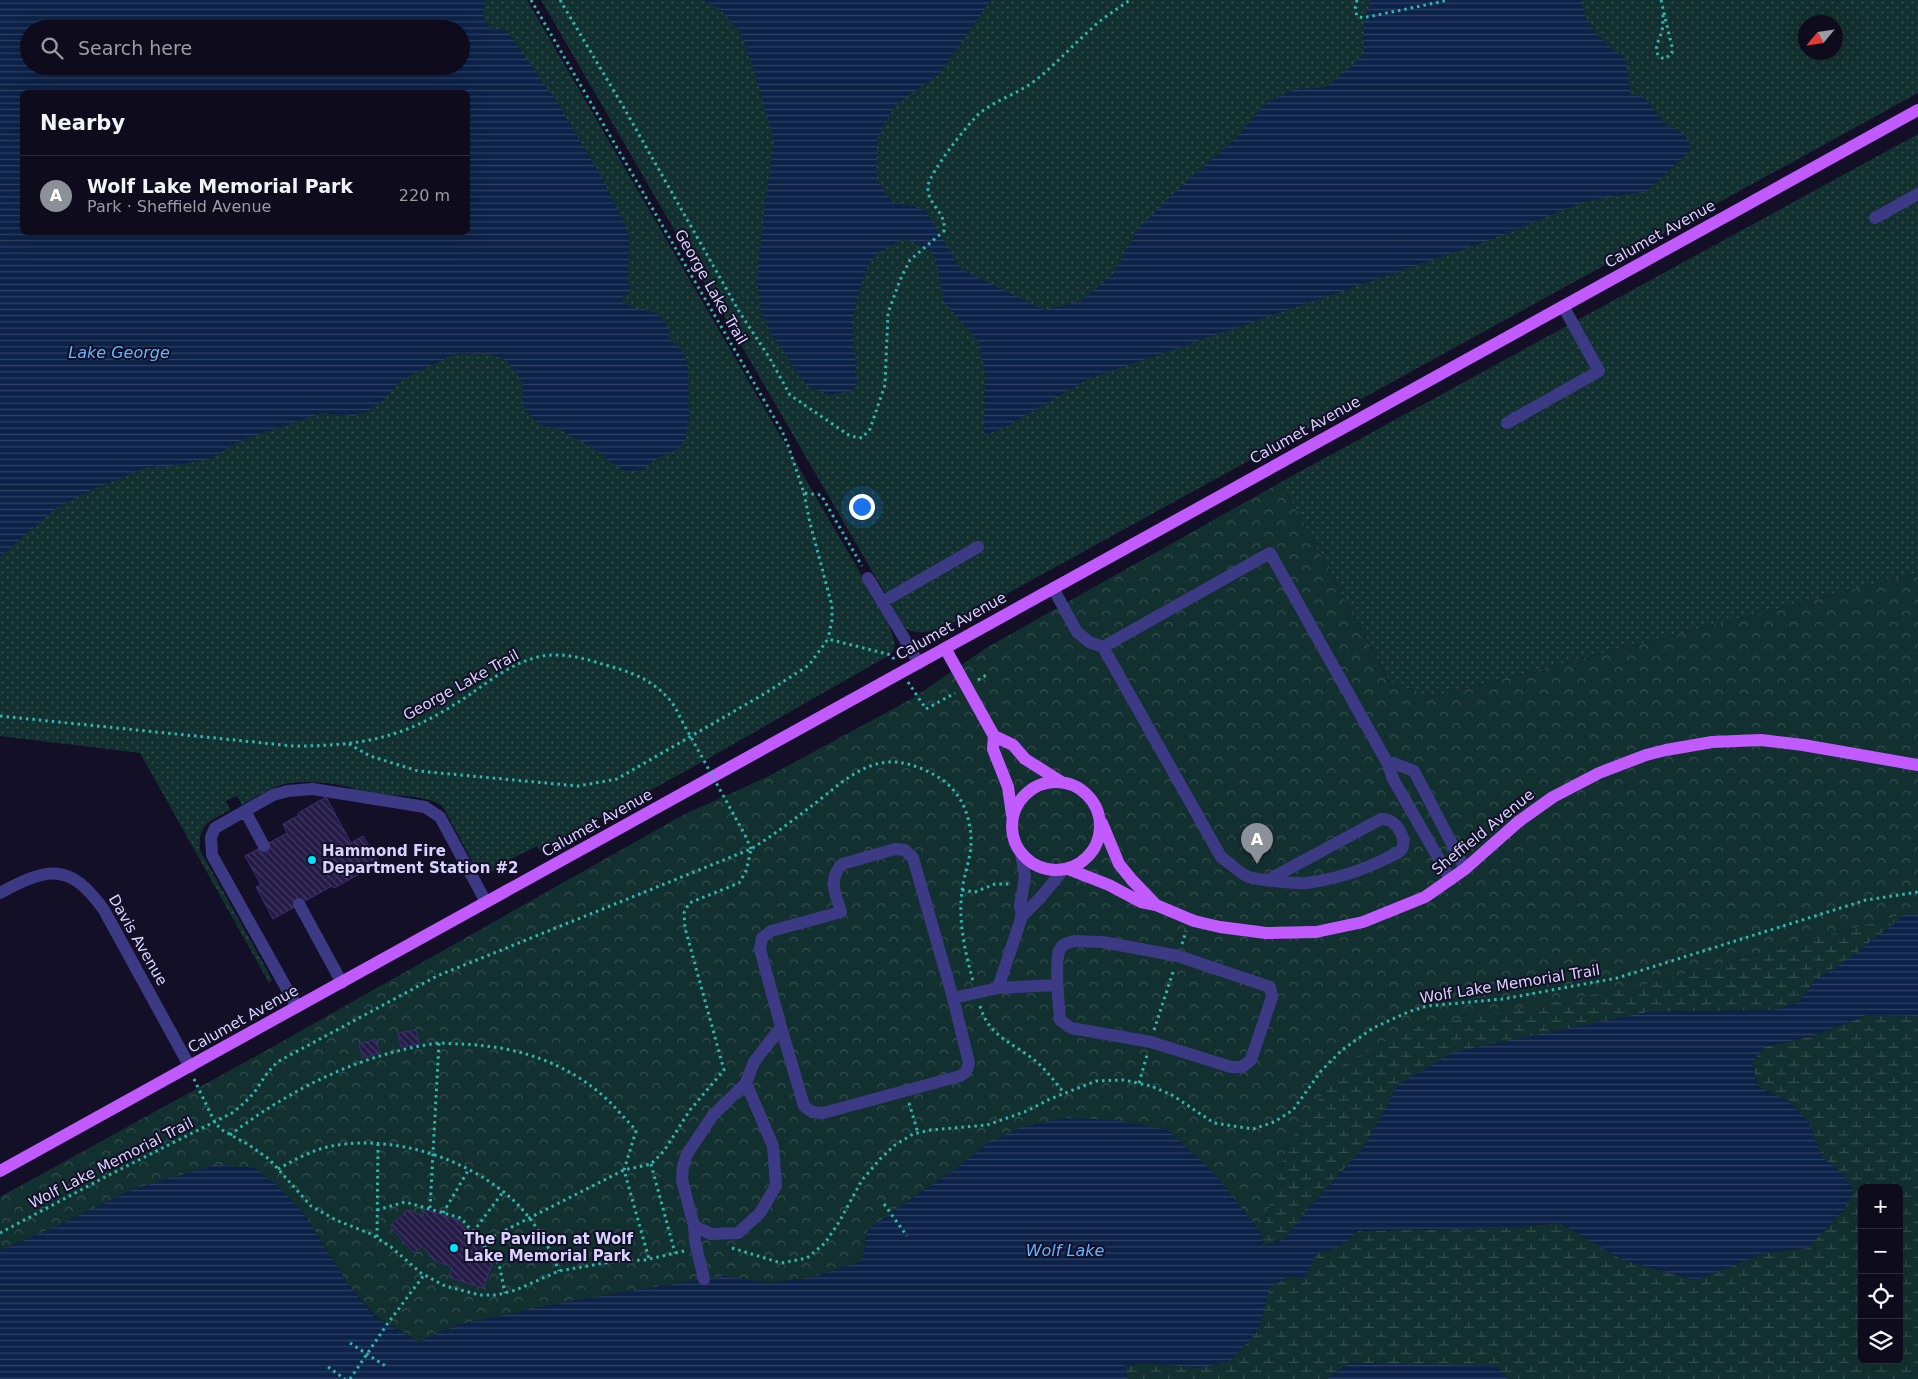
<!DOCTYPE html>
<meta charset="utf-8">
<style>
body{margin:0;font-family:"DejaVu Sans",sans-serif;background:#1c1929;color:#f1f3f6}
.controls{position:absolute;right:15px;bottom:15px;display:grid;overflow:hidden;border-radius:8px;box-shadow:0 5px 20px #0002}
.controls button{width:45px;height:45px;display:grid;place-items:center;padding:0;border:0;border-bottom:1px solid #2e2b3b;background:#0e0b1c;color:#f1f3f6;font:25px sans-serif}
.compass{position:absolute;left:1798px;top:15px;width:45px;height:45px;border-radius:50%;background:#0e0b1c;box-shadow:0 5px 20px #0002;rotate:241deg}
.you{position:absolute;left:861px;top:506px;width:18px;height:18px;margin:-12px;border:4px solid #fff;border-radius:50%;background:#1a73e8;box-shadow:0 0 0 8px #1a73e833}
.badge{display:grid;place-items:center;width:32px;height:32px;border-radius:50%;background:#8c9099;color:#fff;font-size:16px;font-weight:700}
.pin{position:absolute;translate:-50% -41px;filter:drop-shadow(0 1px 2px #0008)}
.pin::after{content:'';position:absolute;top:26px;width:18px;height:15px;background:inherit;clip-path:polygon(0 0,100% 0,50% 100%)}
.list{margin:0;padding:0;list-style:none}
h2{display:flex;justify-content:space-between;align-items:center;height:65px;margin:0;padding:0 20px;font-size:21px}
h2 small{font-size:16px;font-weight:400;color:#9b9ba3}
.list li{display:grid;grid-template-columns:32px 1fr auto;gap:15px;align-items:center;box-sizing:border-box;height:80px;padding:0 20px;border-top:1px solid #2e2b3b}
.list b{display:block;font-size:19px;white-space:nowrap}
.list p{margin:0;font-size:16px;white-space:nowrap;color:#9b9ba3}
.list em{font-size:16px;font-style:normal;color:#9b9ba3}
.icon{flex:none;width:28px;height:28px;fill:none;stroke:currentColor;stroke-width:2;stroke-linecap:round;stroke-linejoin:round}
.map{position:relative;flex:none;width:1918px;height:1379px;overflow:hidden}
.search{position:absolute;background:#0e0b1c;box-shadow:0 5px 20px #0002;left:20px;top:20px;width:450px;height:55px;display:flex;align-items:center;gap:12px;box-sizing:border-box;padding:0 18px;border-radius:28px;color:#9b9ba3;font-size:19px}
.panel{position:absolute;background:#0e0b1c;box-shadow:0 5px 20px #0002;left:20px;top:90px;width:450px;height:145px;border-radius:8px}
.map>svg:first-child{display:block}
</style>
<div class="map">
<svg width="1918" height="1379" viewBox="0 0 1918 1379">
<defs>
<pattern id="grass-dots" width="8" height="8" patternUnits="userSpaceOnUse" patternTransform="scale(1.25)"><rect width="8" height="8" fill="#12302f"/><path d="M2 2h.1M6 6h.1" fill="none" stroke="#344d4e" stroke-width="1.8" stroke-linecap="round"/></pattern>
<pattern id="forest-crowns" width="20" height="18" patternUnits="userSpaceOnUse" patternTransform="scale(1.25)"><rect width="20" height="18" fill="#12302f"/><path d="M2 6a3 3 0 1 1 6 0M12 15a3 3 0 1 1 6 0" fill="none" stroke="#344d4e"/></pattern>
<pattern id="wetland-marsh" width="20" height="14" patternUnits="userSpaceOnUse" patternTransform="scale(1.25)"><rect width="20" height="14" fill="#12302f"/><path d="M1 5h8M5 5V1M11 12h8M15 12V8" fill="none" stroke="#344d4e"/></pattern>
<pattern id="water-rules" width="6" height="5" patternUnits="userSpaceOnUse" patternTransform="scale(1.25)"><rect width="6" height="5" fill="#0c2248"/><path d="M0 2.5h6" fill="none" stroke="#2f4163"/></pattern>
<pattern id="building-back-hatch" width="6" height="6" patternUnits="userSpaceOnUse" patternTransform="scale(1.25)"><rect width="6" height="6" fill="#241b47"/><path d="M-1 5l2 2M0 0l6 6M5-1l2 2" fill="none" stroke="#433b63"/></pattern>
</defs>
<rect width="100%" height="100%" fill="#130f26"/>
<path fill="url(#grass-dots)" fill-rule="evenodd" d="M0,0H527L887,619L895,643L894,650L888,656L702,762L540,851L537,846L505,862L500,868L488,873L480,871L473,863L443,807C426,793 391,797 369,794C360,793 352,787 344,786C327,782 307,781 290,783C274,785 257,797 242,805L237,796L226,801L230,810C209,822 198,823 200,850L267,970L272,980L269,983L140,753L0,736ZM29,29H461V66H29ZM22,92H468V232H22Z
M541,0H1918V93L961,619C943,626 923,639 905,628ZM1806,22H1836V52H1806Z
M1918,134V573L1432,697L1390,682L1281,482Z"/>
<path fill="url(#forest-crowns)" d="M1281,482L1389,681L1432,697L1918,573V915L1906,914L1648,984L1288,1145L1261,1233L1214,1173L988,1143L958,1167L868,1229L862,1261L814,1277L769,1283L724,1276L570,1301L457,1325L419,1342L375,1316L347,1283L305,1215L280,1188L255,1168L214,1166L134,1189L53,1228L0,1250V1197L267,1050L683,815L769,776L913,698L986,648Z"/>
<path fill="url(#wetland-marsh)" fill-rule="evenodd" d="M1906,914L1850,958L1814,981L1799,1002L1775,1010L1647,1012L1398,1085L1365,1146L1308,1209L1285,1239L1263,1246L1261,1233L1288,1145L1341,1066L1404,1030L1648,984Z
M1867,1015L1918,1016V1379H1508L1497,1366L1349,1363L1327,1379H1128L1125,1365L1148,1363L1199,1368L1258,1331L1269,1287L1289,1276L1305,1278L1317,1252L1338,1248L1358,1231L1504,1228L1560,1223L1623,1260L1696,1280L1764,1253L1808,1248L1842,1173L1822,1157L1808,1121L1788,1101L1758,1087L1752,1064L1763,1047L1812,1036ZM1862,1188H1899V1360H1862Z"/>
<path fill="url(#water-rules)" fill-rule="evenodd" d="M0,0H486C481,13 482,21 492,30H500L508,32L559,105L603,180L625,224L629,238L628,283L630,289L629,293L622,297L623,301C626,304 632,309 636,309C639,310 641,309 644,309C660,312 669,323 670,339L684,354L688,365L689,420L685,440L678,449L658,458L643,470L633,472L623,470L610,462L595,449L561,430L544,426L531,417L525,409L522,399V383L518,375L506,360L490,354L457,353L402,380L381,402L368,411L354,416L322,413L237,442L211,459L163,467L144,468L80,495L55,509L0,557ZM29,29H461V66H29ZM22,92H468V232H22Z
M703,0H991L940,73L895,105L877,139V180L893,203L906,204L925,210L960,269L1044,310L1081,301L1113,274L1138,229L1175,192L1237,137L1265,104L1295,89L1326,87L1363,56L1364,22L1371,0H1581C1588,32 1602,41 1626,59L1630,94L1644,97L1666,126L1676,129L1688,139L1691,150L1647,191L1586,201L1487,241L1088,379L1002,429L984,435L985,374L979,342L944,302L938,269L932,251L904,238L880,252L869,263L858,294L852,322L857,383L851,391L829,395L806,385L771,333L761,312L757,280L764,211L774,142L755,73L741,34L721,10Z
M1906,914L1918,915V1016L1867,1015L1812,1036L1764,1047L1752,1064L1758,1087L1788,1101L1808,1121L1822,1157L1842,1173L1854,1192L1840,1214L1808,1248L1764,1253L1696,1280L1623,1260L1560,1223L1504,1228L1358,1231L1338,1248L1317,1252L1305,1278L1289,1276L1270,1287L1258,1331L1230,1361L1199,1368L1148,1363L1125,1365L1128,1379H0V1250L53,1228L134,1189L214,1165L255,1168L280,1188L305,1215L347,1283L374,1316L419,1342L457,1325L570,1301L724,1276L769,1283L814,1277L862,1261L868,1229L958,1167L988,1143L1019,1128L1065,1118L1116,1120L1167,1130L1214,1173L1261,1233L1263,1246L1285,1239L1308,1209L1365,1146L1398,1085L1454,1052L1647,1012L1775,1010L1799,1002L1814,981L1850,958Z
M1349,1363L1497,1366L1508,1379H1327Z"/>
<path fill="url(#building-back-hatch)" stroke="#3b2d73" d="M326,797L351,843L363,836L379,863L334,888L332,886L273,919L256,887L261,885L245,856L287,833L283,824L299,815L298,813Z
M416,1030L419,1044L401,1047L398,1033Z
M376,1039L380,1053L363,1058L359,1044Z
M424,1209L460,1221L487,1250L482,1253L492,1264L483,1288L449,1277L452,1267L434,1260L422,1246L414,1253L390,1226L408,1210L423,1216Z"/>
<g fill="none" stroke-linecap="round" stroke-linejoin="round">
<path stroke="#2fb8b0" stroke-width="3" stroke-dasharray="2.5 4" stroke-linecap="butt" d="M531,0L782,431L789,448L804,493L821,495L862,566
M560,0L624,108L740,313L769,357L790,395L850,436L862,438L870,429L885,385L888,313L900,280L910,260L944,231C947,212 926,204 928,186C930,172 969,122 981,112C998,99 1020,93 1037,79C1056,64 1072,46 1090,30C1102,18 1116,10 1130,0
M1357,0L1355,9L1357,16L1363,18L1449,0
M1661,0L1672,47V53L1665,59C1650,55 1659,40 1662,31C1663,25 1663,20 1663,14
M804,493L810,523L832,606V620L828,639
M978,680L988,674
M908,682L926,709L955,693
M0,716L293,746C331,746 366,744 402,731C427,722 450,708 472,693C492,679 513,663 538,657C562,651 586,659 609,666C631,672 652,680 668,698C674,704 678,713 682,721
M349,744L370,756L418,771L578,786L617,779L764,694L809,665L828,639L891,655L896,662
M745,835L751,849
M962,890L975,892L995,884H1011
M1182,944L1186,931
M980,1006C989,1038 1015,1043 1038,1063C1047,1071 1056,1083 1064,1093
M1154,1030L1174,969
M194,1079L215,1123L222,1130L249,1145L269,1159L311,1206L336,1220L371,1234L391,1247L421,1273L445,1286L480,1295H497L516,1290L559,1271L616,1261L645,1260L684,1251
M1139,1083L1147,1055
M909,1103L918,1133
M230,1135C289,1090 357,1056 431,1044C441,1042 452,1044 461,1044C513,1046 561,1060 601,1094C613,1104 624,1118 635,1129L636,1131L624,1170L649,1259
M651,1164L675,1253
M278,1169C292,1161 307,1153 323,1148C386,1132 463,1156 511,1198C533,1218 548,1244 559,1271
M884,1204L907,1236
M430,1208L439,1043
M377,1210L405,1202L461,1218L499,1264L505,1293
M443,1213L469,1169
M473,1232L503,1192
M0,1233L107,1176L232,1113C241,1106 249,1099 256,1090C263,1079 269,1069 279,1061L437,976L751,849C772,836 791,822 810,807C831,792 854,768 881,763C901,759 921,767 938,777C960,790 970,814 971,838C972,856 964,873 962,891C958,921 965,952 973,981
M377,1237L378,1144
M482,1242L624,1170L651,1164L664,1151L690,1110L724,1070L685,928L684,913L689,903L739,883L746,871L751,850
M732,1248L781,1263L807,1258L825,1243L839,1222L862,1180L881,1158L895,1145L913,1134L931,1130L987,1125L1027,1111L1050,1099L1096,1081L1124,1080L1151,1086L1172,1095L1214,1123L1253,1129L1274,1122L1293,1110L1321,1071L1342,1050L1373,1028L1408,1012L1427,1006L1503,999L1617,978L1866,900L1918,892
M350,1343L387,1367
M328,1367L345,1379
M350,1379L388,1323L424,1275"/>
<path stroke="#3d3a85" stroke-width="12" d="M1875,218L1918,194
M1507,423L1599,371L1563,306
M868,578L919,663
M1053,588L1077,632L1089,642L1103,647L1270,553L1388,764L1393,779L1451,880
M882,602L978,547
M1103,647L1221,857C1230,863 1240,874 1249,877C1256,880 1299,884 1307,883C1334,879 1362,871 1387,858C1391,856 1397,854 1400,851C1410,842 1396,817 1381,819L1268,880
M1388,764H1396L1414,771L1465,869
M245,811L264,846
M1021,854L1025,877L1020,906L1022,916
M0,893C48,867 70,862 104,910L190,1067
M299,904L342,983
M1073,941L1103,942L1178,956L1270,987L1272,997L1251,1060L1242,1067H1231L1151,1042L1071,1028L1060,1020C1059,1006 1054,960 1060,949C1062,944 1068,943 1073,941Z
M998,988L1057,985
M297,1007L212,855L211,837L215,828L273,795L288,791L313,789L425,807L440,817L486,902
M781,1027L804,1106L812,1112L823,1113L960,1076L966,1072L969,1063L953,998
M746,1083L773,1146L776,1186L760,1213L738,1233L711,1234L694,1226L682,1180L683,1166L687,1154L713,1115L746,1083L754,1062L781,1027L760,949L762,938L771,931L841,912C836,894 827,880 842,864L895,849L905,850L913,858L953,998L998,988L1022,916L1041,897L1063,870
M694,1226L695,1241L704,1279"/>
<path stroke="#c25bff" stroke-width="12" d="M945,648L994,736L993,749L1008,787L1012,815
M994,736L1013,745L1025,759L1060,781
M1012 826a44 44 0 1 1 88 0a44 44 0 1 1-88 0Z
M1102,823L1119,864L1132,880L1156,905
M1068,869L1109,885L1141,902L1156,905L1194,921L1220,927L1266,933L1316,932L1363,922L1425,897L1465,869L1518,822L1553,797L1599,773L1646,755L1666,750L1712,742L1761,740L1803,745L1918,765
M0,1171L1918,110"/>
<path stroke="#2fb8b0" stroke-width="3" stroke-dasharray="2.5 4" stroke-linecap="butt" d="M682,721L745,835"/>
</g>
<g fill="#00e5ff" stroke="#130f26" stroke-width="2">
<circle cx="312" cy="860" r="5"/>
<circle cx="454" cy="1248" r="5"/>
</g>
<g text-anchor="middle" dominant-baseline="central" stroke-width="4" stroke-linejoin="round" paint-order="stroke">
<g font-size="15" fill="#d9d4ff" stroke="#130f26">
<text transform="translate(1660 234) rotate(-29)">Calumet Avenue</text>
<text transform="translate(711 287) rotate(60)">George Lake Trail</text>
<text transform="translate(1305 430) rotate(-29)">Calumet Avenue</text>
<text transform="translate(951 626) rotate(-29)">Calumet Avenue</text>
<text transform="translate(461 685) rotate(-29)">George Lake Trail</text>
<text transform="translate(597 823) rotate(-29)">Calumet Avenue</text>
<text transform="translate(1483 832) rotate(-39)">Sheffield Avenue</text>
<text transform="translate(138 940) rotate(60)">Davis Avenue</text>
<text transform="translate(1510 984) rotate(-9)">Wolf Lake Memorial Trail</text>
<text transform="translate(243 1019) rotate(-29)">Calumet Avenue</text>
<text transform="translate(111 1163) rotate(-27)">Wolf Lake Memorial Trail</text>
</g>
<g font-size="15" font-weight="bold" fill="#d9d4ff" stroke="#130f26" text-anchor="start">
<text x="322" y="851">Hammond Fire<tspan x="322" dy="17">Department Station #2</tspan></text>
<text x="464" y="1239">The Pavilion at Wolf<tspan x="464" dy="17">Lake Memorial Park</tspan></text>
</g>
<g font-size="16" font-style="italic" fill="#62b6ff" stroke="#130f26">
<text x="119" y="352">Lake George</text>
<text x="1065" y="1250">Wolf Lake</text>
</g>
</g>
</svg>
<div class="controls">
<button>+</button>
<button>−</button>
<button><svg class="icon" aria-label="locate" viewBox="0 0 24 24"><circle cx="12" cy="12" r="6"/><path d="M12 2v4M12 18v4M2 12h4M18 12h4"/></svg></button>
<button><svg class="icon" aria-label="layers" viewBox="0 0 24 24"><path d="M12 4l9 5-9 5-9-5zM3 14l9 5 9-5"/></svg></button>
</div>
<svg class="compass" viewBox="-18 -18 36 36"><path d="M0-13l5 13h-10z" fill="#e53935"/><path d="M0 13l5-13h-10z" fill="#9b9ba3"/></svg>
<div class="you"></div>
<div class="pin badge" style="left:1257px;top:864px">A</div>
<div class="search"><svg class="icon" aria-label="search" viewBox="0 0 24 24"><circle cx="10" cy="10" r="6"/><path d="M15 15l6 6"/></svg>Search here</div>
<section class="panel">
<h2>Nearby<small></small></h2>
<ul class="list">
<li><span class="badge">A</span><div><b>Wolf Lake Memorial Park</b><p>Park · Sheffield Avenue</p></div><em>220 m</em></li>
</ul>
</section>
</div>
